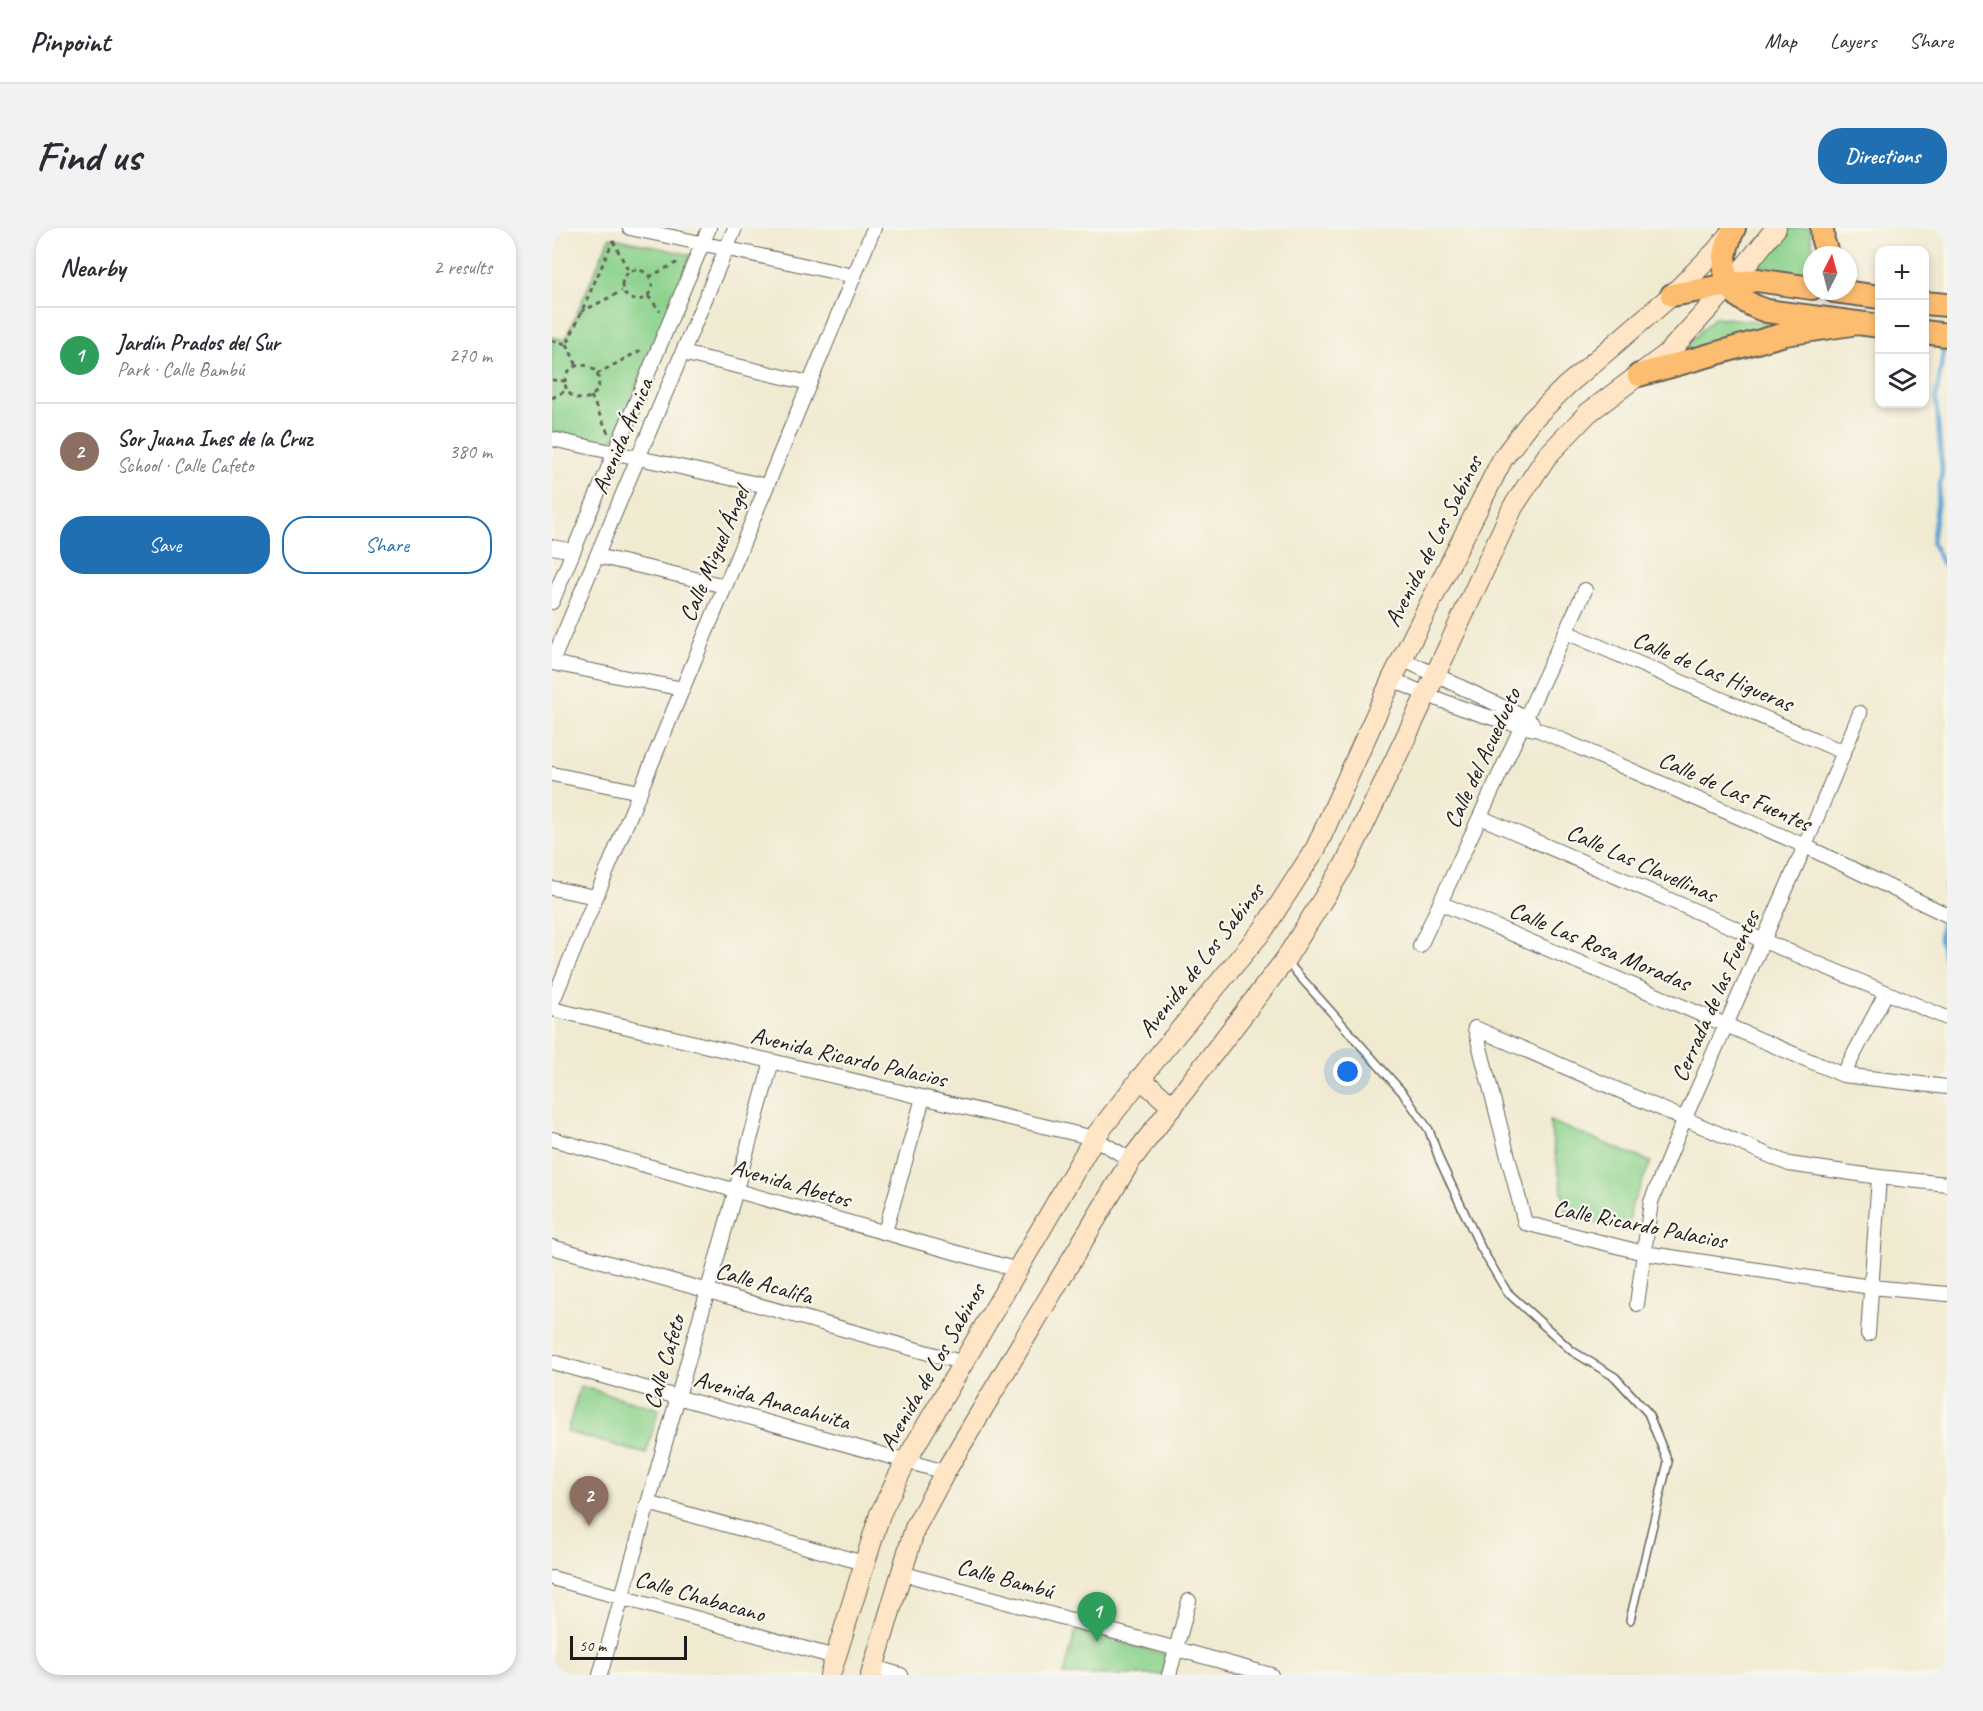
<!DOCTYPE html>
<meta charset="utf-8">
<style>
body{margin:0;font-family:Caveat,sans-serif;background:#f2f2f3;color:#2b2b33}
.controls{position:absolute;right:18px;top:18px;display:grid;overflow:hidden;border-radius:12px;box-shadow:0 3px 9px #0003}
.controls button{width:54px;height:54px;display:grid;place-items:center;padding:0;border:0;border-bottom:2px solid #e1e1e2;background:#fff;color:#2b2b33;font:30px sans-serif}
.compass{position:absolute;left:1251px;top:18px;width:54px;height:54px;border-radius:50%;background:#fff;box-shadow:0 3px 9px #0003;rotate:6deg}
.scale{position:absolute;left:18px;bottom:15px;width:117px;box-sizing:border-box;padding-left:6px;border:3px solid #1c1c1c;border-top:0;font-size:16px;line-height:21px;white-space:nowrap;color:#1c1c1c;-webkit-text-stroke:4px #fbf7ec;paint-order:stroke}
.you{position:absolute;left:796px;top:844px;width:21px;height:21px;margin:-15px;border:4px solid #fff;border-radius:50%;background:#1a73e8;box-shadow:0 0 0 9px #1a73e833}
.badge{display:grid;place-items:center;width:39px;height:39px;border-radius:50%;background:#1f6fb2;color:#fff;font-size:20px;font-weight:700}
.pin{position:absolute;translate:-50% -50px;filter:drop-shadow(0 2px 3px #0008)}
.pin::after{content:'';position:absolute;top:32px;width:21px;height:18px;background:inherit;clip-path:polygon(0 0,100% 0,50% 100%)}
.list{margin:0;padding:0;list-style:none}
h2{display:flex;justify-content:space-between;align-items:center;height:78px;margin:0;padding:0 24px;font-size:26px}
h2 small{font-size:20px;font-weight:400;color:#7c7c81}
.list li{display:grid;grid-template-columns:39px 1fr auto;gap:18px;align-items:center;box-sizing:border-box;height:96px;padding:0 24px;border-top:2px solid #e1e1e2}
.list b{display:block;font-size:22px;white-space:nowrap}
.list p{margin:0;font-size:20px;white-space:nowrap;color:#7c7c81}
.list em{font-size:20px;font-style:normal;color:#7c7c81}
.actions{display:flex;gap:12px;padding:18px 24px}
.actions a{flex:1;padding:14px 0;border:2px solid #1f6fb2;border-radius:24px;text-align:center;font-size:21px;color:#1f6fb2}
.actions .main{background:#1f6fb2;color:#fff}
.icon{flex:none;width:33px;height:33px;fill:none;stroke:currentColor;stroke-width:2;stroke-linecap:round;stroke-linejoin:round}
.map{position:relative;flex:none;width:1395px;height:1447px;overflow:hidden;border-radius:24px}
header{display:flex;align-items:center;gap:36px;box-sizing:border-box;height:84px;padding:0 30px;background:#fff;border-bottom:2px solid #e1e1e2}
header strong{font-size:28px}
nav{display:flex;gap:33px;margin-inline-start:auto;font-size:21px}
.intro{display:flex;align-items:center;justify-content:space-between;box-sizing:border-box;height:144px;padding:0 36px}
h1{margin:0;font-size:42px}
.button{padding:15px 27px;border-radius:24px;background:#1f6fb2;color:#fff;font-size:21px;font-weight:700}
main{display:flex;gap:36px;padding:0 36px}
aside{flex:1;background:#fff;border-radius:24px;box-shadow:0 3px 9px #0003}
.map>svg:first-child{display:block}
</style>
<header>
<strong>Pinpoint</strong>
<nav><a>Map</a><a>Layers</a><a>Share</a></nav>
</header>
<div class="intro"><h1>Find us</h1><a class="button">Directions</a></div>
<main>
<aside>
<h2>Nearby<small>2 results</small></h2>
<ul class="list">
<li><span class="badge" style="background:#2e9e5b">1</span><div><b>Jardín Prados del Sur</b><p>Park · Calle Bambú</p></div><em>270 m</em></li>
<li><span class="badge" style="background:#8d6e63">2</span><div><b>Sor Juana Ines de la Cruz</b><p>School · Calle Cafeto</p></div><em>380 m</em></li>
</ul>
<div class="actions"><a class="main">Save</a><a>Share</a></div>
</aside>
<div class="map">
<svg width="1395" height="1447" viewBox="0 0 1395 1447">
<rect width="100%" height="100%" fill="#fbf7ec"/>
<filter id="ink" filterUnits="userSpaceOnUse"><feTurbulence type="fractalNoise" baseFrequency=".0167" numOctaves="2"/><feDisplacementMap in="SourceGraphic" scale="12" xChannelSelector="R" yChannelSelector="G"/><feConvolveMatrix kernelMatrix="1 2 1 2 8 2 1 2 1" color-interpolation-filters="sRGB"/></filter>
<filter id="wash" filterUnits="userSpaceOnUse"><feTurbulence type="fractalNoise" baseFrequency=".008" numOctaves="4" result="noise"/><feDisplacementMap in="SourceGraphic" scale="24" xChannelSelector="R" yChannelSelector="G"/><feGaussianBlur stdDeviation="1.35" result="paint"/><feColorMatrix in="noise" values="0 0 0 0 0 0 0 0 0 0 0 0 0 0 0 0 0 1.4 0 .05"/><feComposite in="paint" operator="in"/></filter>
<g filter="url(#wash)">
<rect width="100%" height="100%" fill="#f0ead1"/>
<path fill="#8bd28c" stroke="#547754" stroke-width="1.5" d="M1235,0H1258L1260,15L1264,27H1260V47L1206,39Z
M58,9L139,27L64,208L54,215L0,203V109L13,112Z
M1163,89L1241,97L1122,130Z
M997,893L1099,934L1080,977L1076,1003L1015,989Z
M28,1158L107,1181L94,1226L15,1204Z
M524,1402L616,1427L611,1447H512Z"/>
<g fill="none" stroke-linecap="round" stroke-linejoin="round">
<path stroke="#5fa5d5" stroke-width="4.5" d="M1393,112L1384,170L1390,242L1380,315L1395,344
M1395,655L1388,711L1395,736"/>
</g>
</g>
<g filter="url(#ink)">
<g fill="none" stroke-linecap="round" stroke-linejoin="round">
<g stroke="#66645b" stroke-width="10">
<path id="lane" d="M735,734L851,865L877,902L888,933L929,1020L955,1064L1020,1123L1063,1149L1096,1185L1116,1234L1078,1392"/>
</g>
<g stroke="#66645b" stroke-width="16">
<path id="street" d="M78,0L302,48
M130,125L257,155
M0,211L215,258
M0,319L21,323
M45,328L173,358
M0,374L157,0
M1014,404L1291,524
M850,431L974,490L980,495
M0,434L183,0
M0,435L131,461
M840,451C886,473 937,491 987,502L1253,618L1395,687
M0,546L88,564
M928,589L1212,713L1395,790
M0,660L44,669
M888,675L1291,847L1395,859
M868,718L1033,362
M0,775L322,0
M0,781L542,910L579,932
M923,800L973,995L1092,1025L1319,1059L1395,1066
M923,800L1237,936L1327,949L1395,956
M1291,847L1334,765
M0,911L466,1042
M333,1004L371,870
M0,1019L412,1135
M1085,1076L1099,974L1132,892L1253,618L1308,485
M1316,1106L1327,949
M0,1134L393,1244
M96,1275L312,1335
M349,1345L719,1447
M0,1350L283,1429
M321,1439L349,1447
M48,1447L220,833
M617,1447L637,1373"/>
</g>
<g stroke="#66645b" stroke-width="22">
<path id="secondary" d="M588,850L621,879
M278,1447L328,1286L354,1233L542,910L603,832L711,702L764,620L840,451L951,230L980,192L1013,159L1120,67L1165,22L1179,4
M319,1447L363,1300L393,1244L579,932L733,732L793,636L874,467L961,279L995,228L1036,185L1116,125L1178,57L1224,0"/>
</g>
<g stroke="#66645b" stroke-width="26">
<path id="primary" d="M1182,0C1163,40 1172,70 1215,83L1328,98
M1270,0L1271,13L1276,27
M1282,63L1328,69
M1120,67L1205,52L1260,60
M1372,75L1395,77
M1372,104L1395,107
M1087,147L1233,106L1306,95"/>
</g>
<path stroke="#66645b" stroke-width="3" stroke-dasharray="4.5 4.5" stroke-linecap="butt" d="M61,13L77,44
M70 57a15 15 0 1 1 30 0a15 15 0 1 1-30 0Z
M97,49L128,33
M96,68L108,83
M29,84L70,63
M0,113L15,116L61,13
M15,116L25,138
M13 154a17 17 0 1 1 34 0a17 17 0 1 1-34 0Z
M45,146L89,122
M0,152L13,153
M39,168L56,205
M0,170L15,162"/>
<use href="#lane" stroke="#fff" stroke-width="7"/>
<use href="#street" stroke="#fff" stroke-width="14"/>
<use href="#secondary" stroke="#fee5c5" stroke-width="20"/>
<use href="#primary" stroke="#fcbd6f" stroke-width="22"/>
</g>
</g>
<g text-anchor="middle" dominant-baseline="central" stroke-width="4.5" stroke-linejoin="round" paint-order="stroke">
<g font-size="24" fill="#1c1c1c" stroke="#fbf7ec">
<text transform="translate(70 208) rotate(-67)">Avenida Árnica</text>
<text transform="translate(881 313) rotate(-63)">Avenida de Los Sabinos</text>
<text transform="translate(162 326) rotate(-67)">Calle Miguel Ángel</text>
<text transform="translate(1161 443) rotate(23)">Calle de Las Higueras</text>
<text transform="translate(930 530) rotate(-65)">Calle del Acueducto</text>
<text transform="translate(1183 563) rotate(24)">Calle de Las Fuentes</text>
<text transform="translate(1090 635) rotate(24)">Calle Las Clavellinas</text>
<text transform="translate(1048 718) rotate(23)">Calle Las Rosa Moradas</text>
<text transform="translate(649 732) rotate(-52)">Avenida de Los Sabinos</text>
<text transform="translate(1163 768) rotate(-66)">Cerrada de las Fuentes</text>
<text transform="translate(297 829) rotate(13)">Avenida Ricardo Palacios</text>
<text transform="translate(239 955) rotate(16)">Avenida Abetos</text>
<text transform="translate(1088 996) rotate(11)">Calle Ricardo Palacios</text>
<text transform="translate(212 1055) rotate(16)">Calle Acalifa</text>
<text transform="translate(112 1134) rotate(-74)">Calle Cafeto</text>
<text transform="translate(380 1139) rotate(-60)">Avenida de Los Sabinos</text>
<text transform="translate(220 1172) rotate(16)">Avenida Anacahuita</text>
<text transform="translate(453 1350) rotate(15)">Calle Bambú</text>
<text transform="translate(148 1368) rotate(16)">Calle Chabacano</text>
</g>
</g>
</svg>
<div class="controls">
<button>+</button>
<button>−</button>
<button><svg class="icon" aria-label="layers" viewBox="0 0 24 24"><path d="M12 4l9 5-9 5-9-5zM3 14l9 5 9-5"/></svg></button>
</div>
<svg class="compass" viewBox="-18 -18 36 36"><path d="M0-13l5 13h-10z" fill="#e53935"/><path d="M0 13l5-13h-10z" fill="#7c7c81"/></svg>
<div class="scale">50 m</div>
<div class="you"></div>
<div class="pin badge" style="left:545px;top:1414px;background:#2e9e5b">1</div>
<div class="pin badge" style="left:37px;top:1298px;background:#8d6e63">2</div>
</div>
</main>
